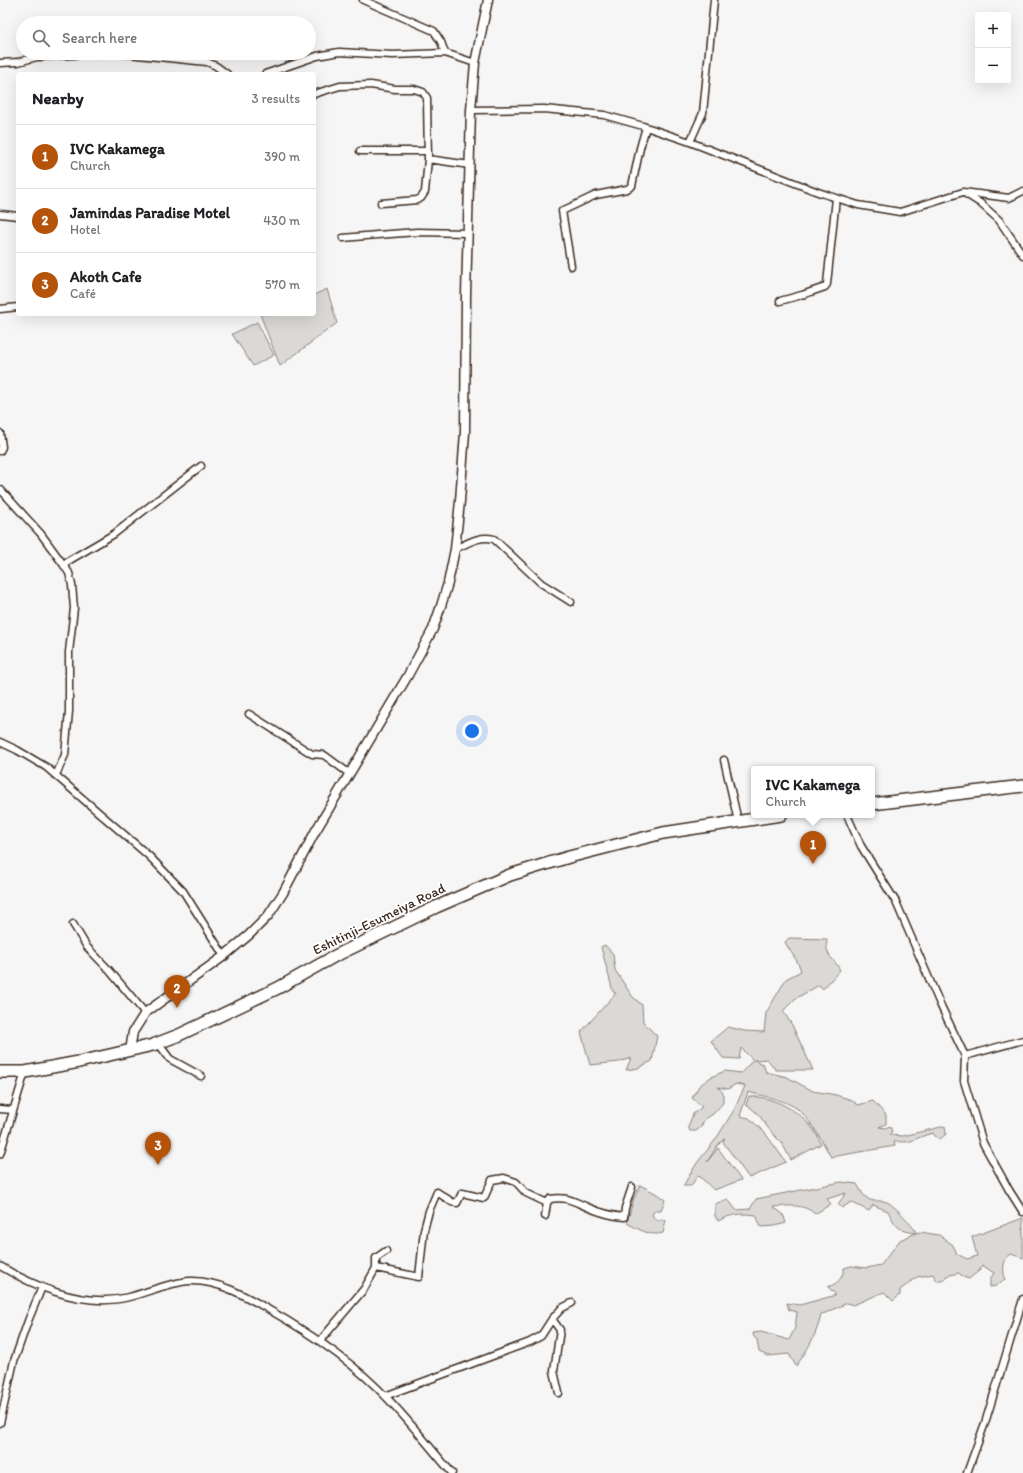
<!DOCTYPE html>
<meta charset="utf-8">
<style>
body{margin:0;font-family:Itim,sans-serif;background:#f2f2f2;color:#202124}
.controls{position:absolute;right:12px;top:12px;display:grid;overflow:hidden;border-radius:4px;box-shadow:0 4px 16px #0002}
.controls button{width:36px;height:36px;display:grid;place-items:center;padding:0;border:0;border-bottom:1px solid #e0e0e0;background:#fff;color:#202124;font:20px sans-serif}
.you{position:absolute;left:472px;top:731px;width:14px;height:14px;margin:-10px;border:3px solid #fff;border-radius:50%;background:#1a73e8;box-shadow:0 0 0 6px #1a73e833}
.badge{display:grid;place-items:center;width:26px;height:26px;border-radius:50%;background:#b45309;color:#fff;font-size:13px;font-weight:700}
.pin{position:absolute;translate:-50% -33px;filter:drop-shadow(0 1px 2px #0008)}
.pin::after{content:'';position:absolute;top:21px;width:14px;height:12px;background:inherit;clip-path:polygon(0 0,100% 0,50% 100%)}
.popup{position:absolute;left:751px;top:766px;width:124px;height:52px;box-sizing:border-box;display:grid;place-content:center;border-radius:4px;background:#fff;filter:drop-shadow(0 1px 3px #0005);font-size:13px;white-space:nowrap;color:#757577}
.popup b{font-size:15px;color:#202124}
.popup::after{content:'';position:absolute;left:50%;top:100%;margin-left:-8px;border:8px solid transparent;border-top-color:#fff}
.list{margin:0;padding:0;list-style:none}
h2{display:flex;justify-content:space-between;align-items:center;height:52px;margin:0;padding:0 16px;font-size:17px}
h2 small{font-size:13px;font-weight:400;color:#757577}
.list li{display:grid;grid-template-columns:26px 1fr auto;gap:12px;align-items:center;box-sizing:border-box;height:64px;padding:0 16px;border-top:1px solid #e0e0e0}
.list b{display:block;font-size:15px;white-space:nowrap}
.list p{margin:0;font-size:13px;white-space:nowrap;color:#757577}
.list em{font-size:13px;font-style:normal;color:#757577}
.icon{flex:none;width:22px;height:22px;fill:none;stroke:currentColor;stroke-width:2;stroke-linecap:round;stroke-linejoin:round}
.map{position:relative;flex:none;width:1023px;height:1473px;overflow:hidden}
.search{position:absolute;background:#fff;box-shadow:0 4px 16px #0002;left:16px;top:16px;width:300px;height:44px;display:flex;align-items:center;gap:10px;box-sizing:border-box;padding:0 14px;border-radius:22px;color:#757577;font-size:15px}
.panel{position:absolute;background:#fff;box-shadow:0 4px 16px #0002;left:16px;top:72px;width:300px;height:244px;border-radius:4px}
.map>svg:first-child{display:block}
</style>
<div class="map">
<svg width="1023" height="1473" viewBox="0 0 1023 1473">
<rect width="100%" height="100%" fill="#f7f6f6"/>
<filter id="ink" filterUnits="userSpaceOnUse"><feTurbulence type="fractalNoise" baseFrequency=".025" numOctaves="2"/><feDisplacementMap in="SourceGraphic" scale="8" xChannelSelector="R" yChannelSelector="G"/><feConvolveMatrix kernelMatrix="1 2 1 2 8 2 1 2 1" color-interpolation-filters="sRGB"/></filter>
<g filter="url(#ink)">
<path fill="#dbd9d6" stroke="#8b827a" d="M327,289L337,323L280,366L260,314H314V295Z
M257,322L274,355L253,366L232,334Z
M789,938L827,939C825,958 833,956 840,970L823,989L819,985L795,999L783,1011L792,1025L813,1070H776L767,1059L754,1060L763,1064L766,1072L787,1077L813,1091L836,1095L852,1100L858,1105L873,1101L886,1115V1124L879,1127L886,1128L889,1126L892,1130L890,1135L903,1136L945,1126L946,1134L940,1139L935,1136L933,1133C924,1135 919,1138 911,1141C906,1143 900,1141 894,1142L895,1146L831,1157C822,1141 813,1123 799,1110C787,1100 763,1096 748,1092L740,1116L749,1118L765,1133L786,1162L749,1178L723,1142L725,1138L717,1146L707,1162L718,1148L741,1180L714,1190L698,1175L691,1186H683L697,1163L716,1139L734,1110L745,1086L736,1084L728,1089L718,1087L723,1093V1103L713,1114L704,1120L701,1127L696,1131H690L688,1127L693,1114L702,1107L692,1098L699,1086L711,1077L725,1071L741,1073L753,1060L741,1048L739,1059L723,1058L711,1041L728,1027L744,1031L764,1032L766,1013L786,979L801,971C798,960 790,952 785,942Z
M605,945L613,954L615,970L632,996L642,1005L643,1022L657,1036L652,1061L638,1068L626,1070L631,1058L619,1062L590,1065L581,1032L616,993L613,992L601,947Z
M749,1096C778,1097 811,1116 821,1144L791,1160L783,1145L768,1128L759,1115L751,1108L746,1105Z
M841,1182L857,1184C861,1191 865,1200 874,1201C881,1201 883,1200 889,1203C900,1211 909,1222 917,1233L920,1232L939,1235L953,1245L957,1254L967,1259L977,1256L972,1237L1023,1218V1258L1011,1254C1002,1260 1003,1270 1005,1279L996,1286L990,1287V1279L994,1273L982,1265L980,1270L969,1279L963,1277L959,1273L946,1276V1278L942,1281H937L933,1274L917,1277L900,1290V1295L893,1301L884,1292L853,1305L847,1303L821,1315C817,1334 807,1351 796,1366L789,1354L768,1356L759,1352L757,1340L754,1337L753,1333L761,1332L789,1340L795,1328L797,1312L789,1310L787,1303L800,1305L836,1295L828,1287C838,1283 842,1280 844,1268L851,1266L867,1268L881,1265L900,1240L916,1233C899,1231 896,1227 888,1211L873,1205L869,1211L851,1202L842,1208L838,1204L846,1193L827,1199L831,1204L815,1214C803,1203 788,1206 773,1207L783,1214L786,1223L775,1226L761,1227L756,1215C742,1213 731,1214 718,1221L715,1216V1204L728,1199L736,1210L750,1209L756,1199Z
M640,1185L657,1194L665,1200L661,1210H655L652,1215L656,1220H666L663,1233C651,1237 638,1229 627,1223L633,1201Z"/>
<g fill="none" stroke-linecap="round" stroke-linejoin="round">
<g stroke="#3b2a1e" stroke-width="9">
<path id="minor" d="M363,0L434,31L441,42L445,53
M118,53L207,62L216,66L227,74
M0,63L18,62L37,57L104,53
M265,74L317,56L339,52L392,55L445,53L475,63
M314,94L340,86L371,85L395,89H414L423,92L427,98L428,159L425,192L421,198L417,200L381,203
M471,110L544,109L604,115L643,126L690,142L818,192L858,205L900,212L963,192L1009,198L1023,191
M690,142L703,113L714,0
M360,151H428
M428,159L470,165
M966,194L980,203L999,220L1023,255
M0,214L18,216
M343,238L377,235L417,232L468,233
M571,266L562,211L596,195L627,189L632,186L640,148L646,127
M780,301L802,295L825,287L827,284L836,198
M0,309L18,307
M0,433L2,447L0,451
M0,489L41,534L63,564L69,573L72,585L74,608L69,652V711L65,755L56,775
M455,549C468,543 480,535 494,539L541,583L571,602
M63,564L114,534L201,466
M249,714L312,754L324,755L350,774
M0,742L17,750L46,767L149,856L183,891L224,956
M724,760L738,821
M847,815L861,846L896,902L940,1004L965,1056L964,1081L983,1143L1009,1190L1023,1212
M73,924L87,947L109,970L145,1013
M158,1043L170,1059L201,1076
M965,1056L1023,1040
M0,1109L13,1110
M0,1154L25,1072
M545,1216L547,1203L550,1199C566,1196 573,1201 587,1207C599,1212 611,1216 624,1217L625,1208L632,1187
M0,1266C37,1288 85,1308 129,1297C148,1292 171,1282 190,1281C217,1280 244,1295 266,1308C310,1333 354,1362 389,1400C411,1423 431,1449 452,1473
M376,1268L419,1277L424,1230L429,1211L437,1192L452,1202L457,1203L462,1193L484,1198L492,1180L504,1178L516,1182L526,1193L547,1203
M552,1319L560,1330L554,1371L559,1393
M320,1341L364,1289L376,1268V1258L386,1251
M385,1396L530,1342L541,1336L552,1319L562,1308L572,1303
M0,1423L14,1361L28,1321L42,1287
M967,1473L985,1423L1023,1299"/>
</g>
<g stroke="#3b2a1e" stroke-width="11">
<path id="tertiary" d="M130,1051L133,1032L145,1013L224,956L249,935L268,916L283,893L315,832L407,677L433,629L441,606L448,583L455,549L460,501L465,432L466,295L471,110L475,63L488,0"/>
</g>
<g stroke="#3b2a1e" stroke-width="14">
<path id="trunk" d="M872,804L1023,786
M0,1072H25L79,1062L153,1045L179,1035L278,988L335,956L436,907L510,875L569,857L663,833L781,815"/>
</g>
<use href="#minor" stroke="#fff" stroke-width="6"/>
<use href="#tertiary" stroke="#fff" stroke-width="8"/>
<use href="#trunk" stroke="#fff" stroke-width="11"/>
</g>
</g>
<g text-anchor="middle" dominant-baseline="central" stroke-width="3.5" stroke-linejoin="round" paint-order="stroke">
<g font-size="14" fill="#3b2a1e" stroke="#fff">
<text transform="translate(379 919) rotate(-26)">Eshitinji-Esumeiya Road</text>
</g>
</g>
</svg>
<div class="controls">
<button>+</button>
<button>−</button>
</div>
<div class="you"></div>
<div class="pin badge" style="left:813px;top:864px">1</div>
<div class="popup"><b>IVC Kakamega</b>Church</div>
<div class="pin badge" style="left:177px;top:1008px">2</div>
<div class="pin badge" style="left:158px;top:1165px">3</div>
<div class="search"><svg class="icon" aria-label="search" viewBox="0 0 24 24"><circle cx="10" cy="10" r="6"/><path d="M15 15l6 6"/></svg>Search here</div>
<section class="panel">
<h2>Nearby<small>3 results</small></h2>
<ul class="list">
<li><span class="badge">1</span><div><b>IVC Kakamega</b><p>Church</p></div><em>390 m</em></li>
<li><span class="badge">2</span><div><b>Jamindas Paradise Motel</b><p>Hotel</p></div><em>430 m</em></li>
<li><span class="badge">3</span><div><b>Akoth Cafe</b><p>Café</p></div><em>570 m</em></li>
</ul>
</section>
</div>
